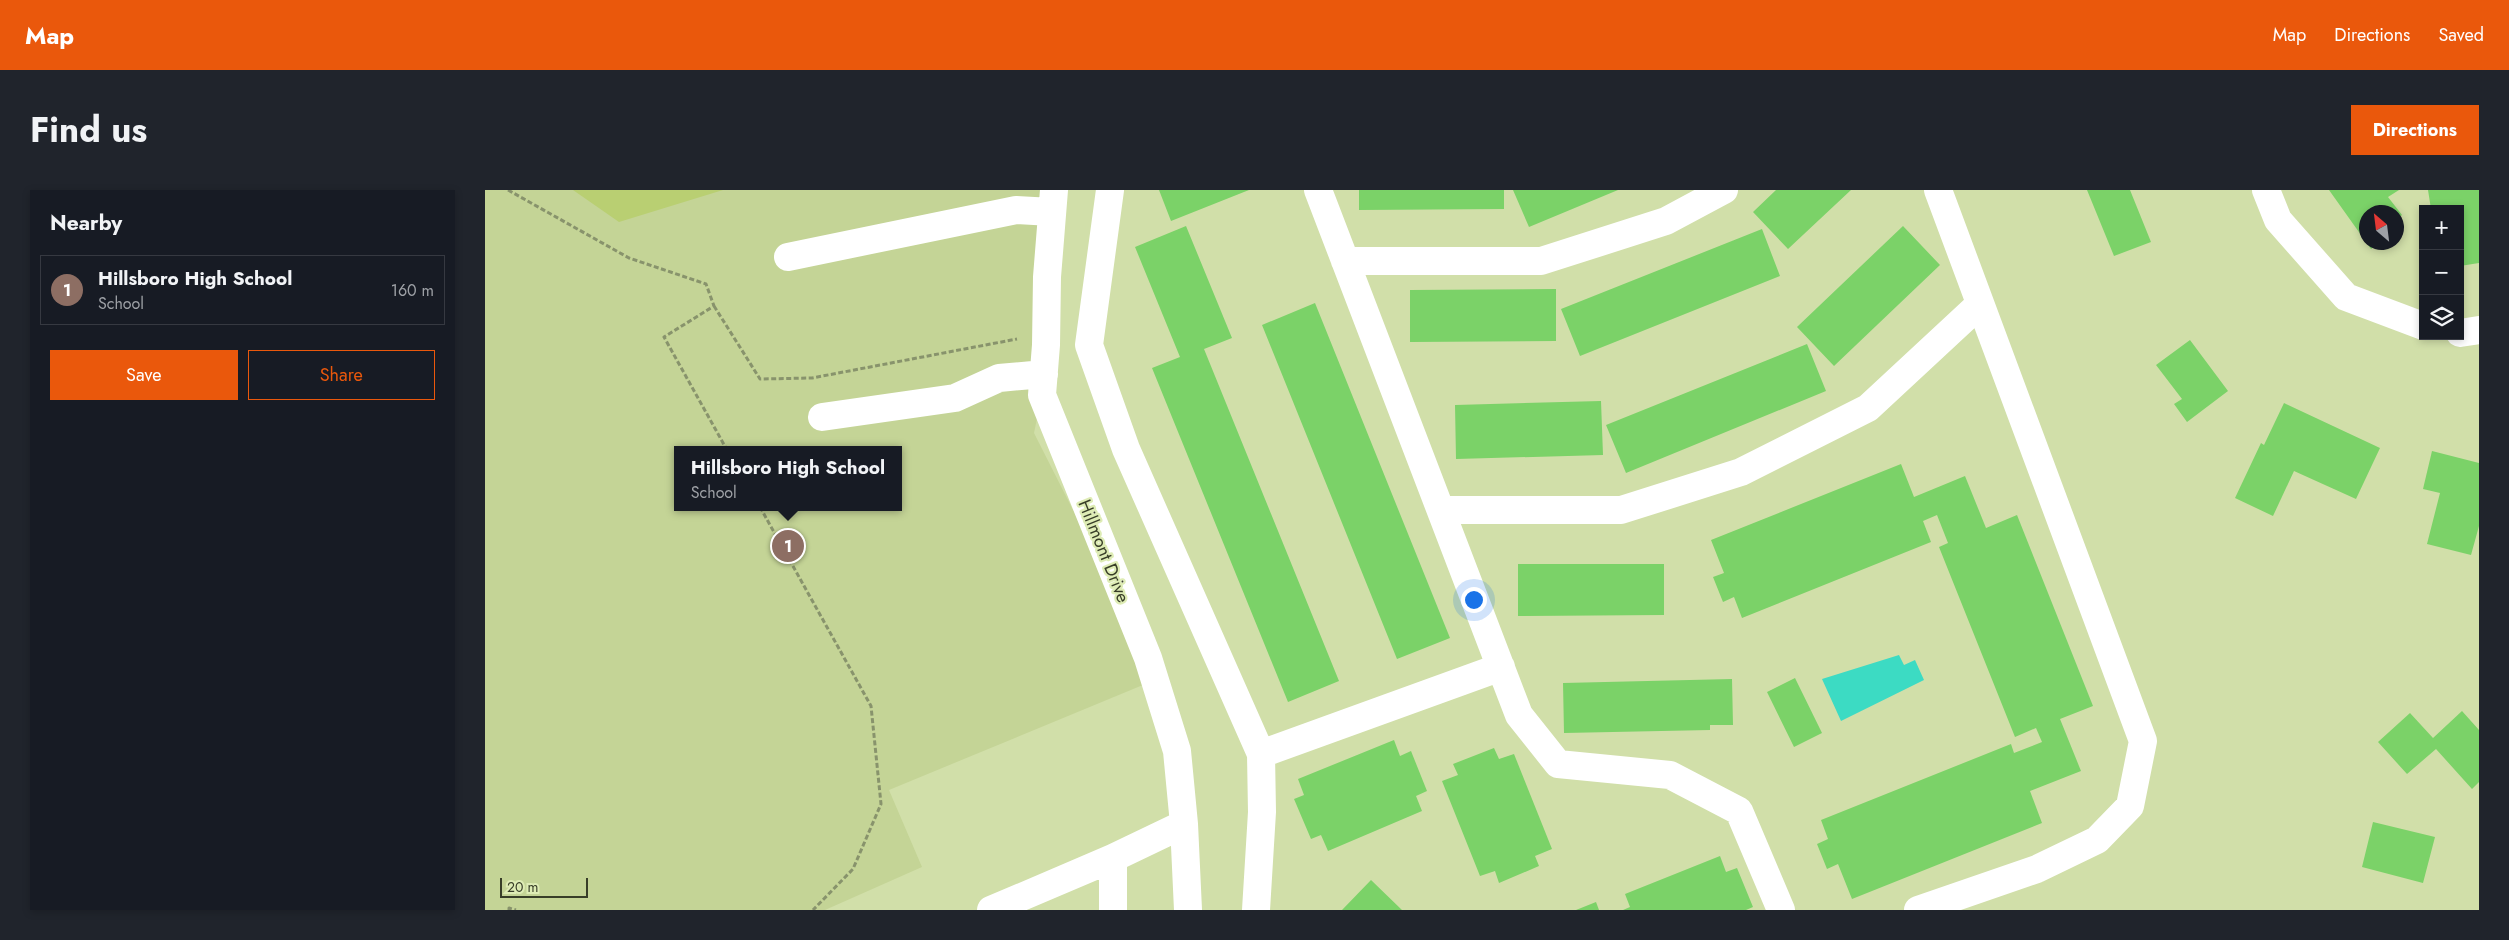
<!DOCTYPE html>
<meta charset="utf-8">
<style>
body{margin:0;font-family:Jost,sans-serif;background:#20242c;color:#f1f3f6}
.controls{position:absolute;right:15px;top:15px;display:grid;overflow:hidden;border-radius:0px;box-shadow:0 2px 8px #0003}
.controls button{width:45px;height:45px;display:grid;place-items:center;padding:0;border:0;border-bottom:1px solid #363941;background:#171b24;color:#f1f3f6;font:25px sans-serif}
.compass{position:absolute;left:1874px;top:15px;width:45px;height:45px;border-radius:50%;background:#171b24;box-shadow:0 2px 8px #0003;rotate:332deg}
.scale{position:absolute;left:15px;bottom:12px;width:88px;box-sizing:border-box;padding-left:5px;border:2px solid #383e28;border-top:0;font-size:14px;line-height:18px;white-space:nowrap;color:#383e28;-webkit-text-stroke:4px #deecb5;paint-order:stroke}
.you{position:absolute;left:988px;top:409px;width:18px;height:18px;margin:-12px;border:4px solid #fff;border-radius:50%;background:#1a73e8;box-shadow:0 0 0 8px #1a73e833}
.badge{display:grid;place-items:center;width:32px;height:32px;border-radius:50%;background:#ea580c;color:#fff;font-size:16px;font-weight:700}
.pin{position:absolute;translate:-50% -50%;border:2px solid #fff;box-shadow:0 1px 5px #0006}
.popup{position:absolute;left:189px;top:256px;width:228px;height:65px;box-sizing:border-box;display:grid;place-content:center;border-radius:0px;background:#171b24;filter:drop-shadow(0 1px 4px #0005);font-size:16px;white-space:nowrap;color:#9ea1a6}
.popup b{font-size:19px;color:#f1f3f6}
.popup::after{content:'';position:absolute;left:50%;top:100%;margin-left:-10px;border:10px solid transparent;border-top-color:#171b24}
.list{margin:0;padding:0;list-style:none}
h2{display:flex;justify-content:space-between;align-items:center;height:65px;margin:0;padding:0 20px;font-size:21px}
h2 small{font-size:16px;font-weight:400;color:#9ea1a6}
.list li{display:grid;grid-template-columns:32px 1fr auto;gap:15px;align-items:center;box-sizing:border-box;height:70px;margin:0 10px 10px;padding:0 10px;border:1px solid #363941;border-radius:0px}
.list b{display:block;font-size:19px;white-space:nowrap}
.list p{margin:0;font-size:16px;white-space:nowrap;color:#9ea1a6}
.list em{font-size:16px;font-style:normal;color:#9ea1a6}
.actions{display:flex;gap:10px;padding:15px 20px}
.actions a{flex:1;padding:11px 0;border:1px solid #ea580c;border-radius:0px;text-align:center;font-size:18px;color:#ea580c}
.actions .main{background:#ea580c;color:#fff}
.icon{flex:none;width:28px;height:28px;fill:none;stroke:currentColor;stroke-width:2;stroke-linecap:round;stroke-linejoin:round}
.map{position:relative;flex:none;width:1994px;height:720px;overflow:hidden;border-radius:0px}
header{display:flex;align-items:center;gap:30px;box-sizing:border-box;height:70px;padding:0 25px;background:#ea580c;color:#fff}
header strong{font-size:24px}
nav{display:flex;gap:28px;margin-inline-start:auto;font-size:18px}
.intro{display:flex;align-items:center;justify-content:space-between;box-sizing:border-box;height:120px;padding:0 30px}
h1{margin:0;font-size:35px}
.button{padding:12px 22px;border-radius:0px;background:#ea580c;color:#fff;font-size:18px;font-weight:700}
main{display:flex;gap:30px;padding:0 30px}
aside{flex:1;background:#171b24;border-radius:0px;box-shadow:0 2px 8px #0003}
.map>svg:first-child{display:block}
</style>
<header>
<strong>Map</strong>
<nav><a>Map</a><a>Directions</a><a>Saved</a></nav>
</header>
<div class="intro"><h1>Find us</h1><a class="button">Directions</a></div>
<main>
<aside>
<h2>Nearby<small></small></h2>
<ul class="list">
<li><span class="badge" style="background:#8d6e63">1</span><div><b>Hillsboro High School</b><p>School</p></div><em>160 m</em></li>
</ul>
<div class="actions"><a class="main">Save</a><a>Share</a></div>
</aside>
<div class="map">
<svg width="1994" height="720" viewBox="0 0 1994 720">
<rect width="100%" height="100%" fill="#d1dfa9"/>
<path fill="#c4d496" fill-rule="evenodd" d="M0,0H569L557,205L549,243L663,468L670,490L404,600L437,677L340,720H0ZM193,260H413V317H193Z"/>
<path fill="#b9cf72" d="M88,0H238L134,32Z"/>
<path fill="#3cdbc3" d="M1414,465L1419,475L1430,470L1439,490L1356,531L1337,489Z"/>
<path fill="#7bd268" d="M674,0H764L686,31Z
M874,0H1019V19L874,20Z
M1028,0H1133L1044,37Z
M1291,0H1366L1303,59L1268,22Z
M1602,0H1645L1666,52L1629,66Z
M1844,0H1914L1903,7L1917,25L1912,29V22H1882V52H1895L1886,59Z
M1943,0H1994V73L1975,76V19H1946Z
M701,36L747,148L719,159L854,491L803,512L667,178L695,167L650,57Z
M1418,36L1455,75L1349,176L1312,137Z
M1277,39L1295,86L1095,166L1076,119Z
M1071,99V151L925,152V100Z
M830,113L965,448L912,469L777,135Z
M1705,150L1743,201L1702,232L1689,214L1697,209L1671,175Z
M1322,154L1341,201L1141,283L1121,235Z
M1116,211L1118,265L971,269L970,215Z
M1799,213L1895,258L1871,309L1809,281L1788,326L1750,308L1776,253L1779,255Z
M1947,261L1994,273V336L1986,365L1942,354L1955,303L1938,299Z
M1416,274L1429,307L1480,286L1501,338L1532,325L1608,516L1575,529L1596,581L1545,601L1557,633L1367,709L1353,674L1342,679L1332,654L1343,649L1336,630L1526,554L1529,563L1557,552L1551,538L1530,547L1454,357L1463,353L1452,325L1438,331L1446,352L1257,428L1249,407L1238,412L1228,387L1239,383L1226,350Z
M1033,374H1179V425L1033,426Z
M1310,488L1337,543L1309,557L1282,502Z
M1247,489L1248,535H1225V540L1079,543L1078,493Z
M1977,521L1994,540V592L1987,599L1951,559L1922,584L1893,552L1925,523L1948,548Z
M909,550L915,566L926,561L942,601L931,606L937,621L843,661L836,645L826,649L809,609L819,605L813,589Z
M1009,558L1014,569L1029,564L1067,659L1050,666L1054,676L1014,693L1010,681L995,686L957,591L973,585L968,574Z
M1888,632L1950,647L1938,693L1877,677Z
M1235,666L1241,682L1252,678L1268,717L1261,720H1138L1145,717L1140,704Z
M886,690L917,720H857Z
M1111,712L1114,720H1091Z"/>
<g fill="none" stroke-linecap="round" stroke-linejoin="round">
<path stroke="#88936c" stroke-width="3" stroke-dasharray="5 2.5" stroke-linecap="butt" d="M23,0L144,68L221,94L229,116L179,147L242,260
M229,116L275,189L327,188L532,149
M275,317L386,516L396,614L368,679L328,720
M24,720V718L31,720"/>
<path stroke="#fff" stroke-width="28" d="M569,0L562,87L561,155L557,205L663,468L692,561L699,634L703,720
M625,0L604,155L641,259L776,564L777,622L771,720
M833,0L1034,525L1073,574L1185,585L1254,621L1296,720
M1781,0L1793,30L1861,107L1938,136
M303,67L531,20L567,22
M860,71H1056L1181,31L1239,0
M1975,143L1994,140
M337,227L470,208L514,188L559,184
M956,320H1136L1256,282L1383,218L1495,114
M776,564L1016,477
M628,668V720
M506,720L628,668L699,634
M1433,720L1552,679L1612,650L1645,616L1658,551L1453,0"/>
</g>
<g text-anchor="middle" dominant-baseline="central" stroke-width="4.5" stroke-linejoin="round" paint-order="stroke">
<g font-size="18" fill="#383e28" stroke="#deecb5">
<text transform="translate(619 361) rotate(68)">Hillmont Drive</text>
</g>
</g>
</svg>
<div class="controls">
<button>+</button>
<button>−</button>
<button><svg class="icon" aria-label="layers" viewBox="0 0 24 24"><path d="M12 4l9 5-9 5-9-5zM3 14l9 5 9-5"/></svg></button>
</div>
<svg class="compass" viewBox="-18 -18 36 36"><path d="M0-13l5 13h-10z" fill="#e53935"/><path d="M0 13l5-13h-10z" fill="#9ea1a6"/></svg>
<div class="scale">20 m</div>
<div class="you"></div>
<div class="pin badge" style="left:303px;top:356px;background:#8d6e63">1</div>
<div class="popup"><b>Hillsboro High School</b>School</div>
</div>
</main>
